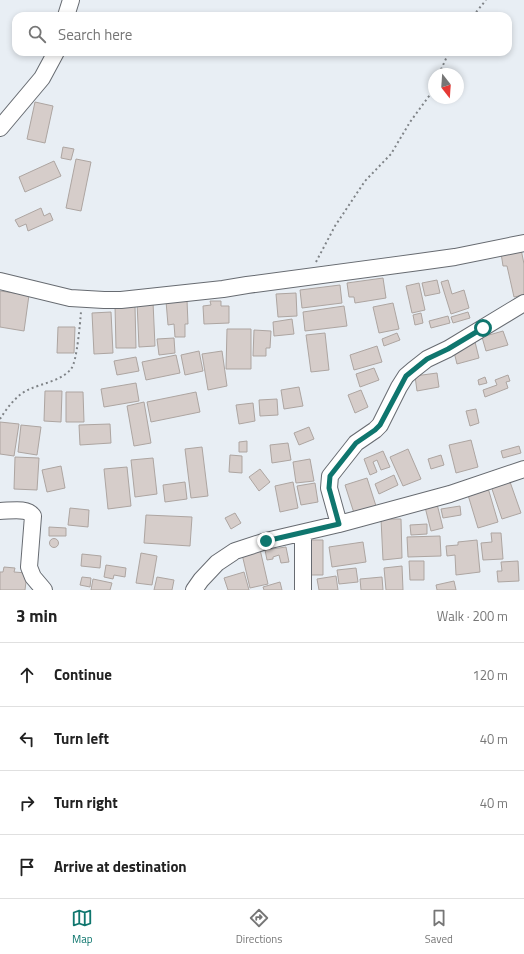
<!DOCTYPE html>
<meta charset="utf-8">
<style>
body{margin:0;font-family:"Titillium Web",sans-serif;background:#f2f2f2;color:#222}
.compass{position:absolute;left:428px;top:68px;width:36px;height:36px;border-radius:50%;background:#fff;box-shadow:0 2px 6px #0003;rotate:163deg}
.stop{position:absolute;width:12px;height:12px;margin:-9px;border:3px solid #0f766e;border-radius:50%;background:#fff}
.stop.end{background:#0f766e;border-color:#fff;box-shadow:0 1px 4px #0008}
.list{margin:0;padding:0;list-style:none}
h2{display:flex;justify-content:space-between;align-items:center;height:52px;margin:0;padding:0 16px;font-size:17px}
h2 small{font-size:13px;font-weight:400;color:#767676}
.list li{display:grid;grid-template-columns:26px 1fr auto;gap:12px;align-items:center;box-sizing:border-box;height:64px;padding:0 16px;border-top:1px solid #e0e0e0}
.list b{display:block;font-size:15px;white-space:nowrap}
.list em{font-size:13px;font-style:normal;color:#767676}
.icon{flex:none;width:22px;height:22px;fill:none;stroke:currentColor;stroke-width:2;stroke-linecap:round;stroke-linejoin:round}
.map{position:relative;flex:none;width:524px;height:590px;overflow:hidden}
.search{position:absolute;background:#fff;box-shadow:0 2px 6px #0003;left:12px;right:12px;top:12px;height:44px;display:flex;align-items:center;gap:10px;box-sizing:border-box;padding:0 14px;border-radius:12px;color:#767676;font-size:15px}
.sheet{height:308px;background:#fff}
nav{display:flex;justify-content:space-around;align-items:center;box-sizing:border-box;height:56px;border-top:1px solid #e0e0e0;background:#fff;font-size:11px;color:#767676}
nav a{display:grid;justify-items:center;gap:2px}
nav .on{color:#0f766e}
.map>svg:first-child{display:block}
</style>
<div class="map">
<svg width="524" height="590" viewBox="0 0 524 590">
<rect width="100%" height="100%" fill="#e8eef4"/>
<path fill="#d6cdca" stroke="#ada5a1" d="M35,102L53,106L45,143L27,139Z
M63,147L74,149L71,160L61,158Z
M76,159L91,162L81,211L66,208Z
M54,161L61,176L25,192L19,177Z
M41,208L44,216L50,213L53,220L28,231L26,224L19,227L15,220Z
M521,249L524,264V295L514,297L507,266H503L501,253Z
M383,278L386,298L355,303L354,297H349L347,283Z
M437,280L440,293L425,296L422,283Z
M448,280L452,294L464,290L469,308L451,314L441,282Z
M419,283L425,310L412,313L406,286Z
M340,285L342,303L302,308L300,290Z
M0,291L29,295L24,331L0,327Z
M296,293L297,316L278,317L276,294Z
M187,300L188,324H185V337H175L174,324L168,325L166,301Z
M210,301H221V306H229V323L204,324L203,306L211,305Z
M137,302H153L155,346L139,347Z
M393,303L399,329L379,333L373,307Z
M115,306H135L136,348H116Z
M344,306L347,326L305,331L303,312Z
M111,312L113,353L94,354L92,313Z
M468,312L470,318L453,323L451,317Z
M421,313L423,323L415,325L413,315Z
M448,316L450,323L431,328L429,321Z
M292,319L294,334L274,336L273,322Z
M58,327H75L74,353H57Z
M227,329H251V369H226Z
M254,330L271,331L270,348H266V356H253Z
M503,331L508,345L486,351L482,337Z
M325,333L329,370L311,372L306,335Z
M397,333L400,340L384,346L382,339Z
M174,338L175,353L159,355L157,339Z
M475,342L479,358L457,364L453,348Z
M377,346L382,362L354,370L350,355Z
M199,351L203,371L185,375L181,355Z
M222,351L227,386L208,390L202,354Z
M176,355L180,373L146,380L142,362Z
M136,357L139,371L117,375L114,361Z
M374,368L379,380L360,387L356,374Z
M437,373L439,387L417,391L415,376Z
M508,375L510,381L506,382L508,388L485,397L483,390L497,385L495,380Z
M485,377L487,383L479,385L478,380Z
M136,383L139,401L104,407L101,389Z
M299,387L303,406L284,409L281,390Z
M361,390L368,407L355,413L348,395Z
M45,391H62L61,422L44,421Z
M66,392H83L84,422H66Z
M196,392L200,412L151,422L147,402Z
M277,399L278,415L260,416L259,400Z
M144,402L151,443L134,446L127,406Z
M253,403L255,421L239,424L236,405Z
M476,409L479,423L470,426L466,411Z
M0,422L19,424L14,456L0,454Z
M110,424L111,443L80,445L79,425Z
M21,425L41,427L37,455L18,452Z
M309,427L314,439L299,445L294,433Z
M471,440L478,467L456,473L449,445Z
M247,441V452H239V442Z
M288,443L291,460L272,463L270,445Z
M519,446L521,453L503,458L501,451Z
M202,447L208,496L191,498L185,449Z
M408,449L421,479L403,486L390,457Z
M383,451L390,467L381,470L377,460L373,462L377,472L370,475L364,459Z
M230,455L242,456V473L229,472Z
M441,455L444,465L431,469L428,459Z
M15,457L39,458L37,490L14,489Z
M153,458L157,494L135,497L131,460Z
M310,459L314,481L296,483L293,462Z
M61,466L65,488L47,492L42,470Z
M127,467L131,506L108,509L104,469Z
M260,469L270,482L259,491L249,477Z
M394,475L398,485L379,494L375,484Z
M367,478L376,506L354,513L345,485Z
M509,479L521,513L502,519L491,486Z
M185,482L187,499L165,502L163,485Z
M293,482L298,508L280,512L275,486Z
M315,483L318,502L301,505L297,486Z
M488,488L498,522L478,528L468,495Z
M437,504L443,528L431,531L425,507Z
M460,506L461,515L443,518L441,509Z
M70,508L89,510L88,527L68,525Z
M235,513L241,523L231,529L225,518Z
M146,515L192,517L190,546L144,543Z
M381,519H401L402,558L383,560Z
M427,524V534L411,535L410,525Z
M49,527L66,528V536H49Z
M491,533H501L503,559L483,560L481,543L492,542Z
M440,536L441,556L408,557L407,537Z
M49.5 543a4.5 4.5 0 1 1 9 0a4.5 4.5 0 1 1-9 0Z
M307,540H323V575H306Z
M477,540L480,572L456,575L455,555L447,556L446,546L458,545V542Z
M363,542L366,562L332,567L329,547Z
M259,545L268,584L250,588L241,550Z
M286,547L289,562L281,563L279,555L273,557V559L267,560L265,550Z
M141,553L157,556L152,585L136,583Z
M82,554L101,556L100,568L81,566Z
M409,561H424V580H410Z
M518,561L519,581L498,582L497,571H502L501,562Z
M106,565L126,568L125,577L114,575L113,579L104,577Z
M402,566L403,590H386L384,568Z
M4,567L15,568L14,572L27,573L25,590H0V572H3Z
M356,568L358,582L339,584L337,570Z
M244,572L249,590H228L224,578Z
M336,576L338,590H319L317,579Z
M82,577L91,578L90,587L80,585Z
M157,577L174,580L172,590H154Z
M382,577L383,590H361L360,579Z
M93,579L112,583L110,590H91Z
M454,581L456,590H437L436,585Z
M280,582L282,590H264L263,587Z"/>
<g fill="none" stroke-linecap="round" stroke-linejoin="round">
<g stroke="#676b71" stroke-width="18">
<path id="minor" d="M66,16L71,0
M0,128L42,78L56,52
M0,281L70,298L104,300H121L223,289L247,285L419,262L455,257L524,243
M0,511C10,511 27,507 33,516L29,567L33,577L44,590
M339,524L329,488L330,476L356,443L375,430L380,425L399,387L406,376L413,370L427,359L448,349L524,303
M194,590L201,580L217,563L235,551L266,541L339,524L450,494L524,469
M303,590V533"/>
</g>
<path stroke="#7f8387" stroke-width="2" stroke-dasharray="2 3" stroke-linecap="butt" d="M473,16L486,0
M439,74L449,52
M316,262L335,226L365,181L391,154L410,122L432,92L434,86
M0,419C7,408 17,394 30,389C43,383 61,381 71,369C77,362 80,323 81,312"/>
<use href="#minor" stroke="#fff" stroke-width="16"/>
</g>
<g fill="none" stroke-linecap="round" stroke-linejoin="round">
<path stroke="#0f766e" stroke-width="5" d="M266,541L339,524L329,488L330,476L356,443L375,430L380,425L406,376L427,359L448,349L483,328"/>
</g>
</svg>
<svg class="compass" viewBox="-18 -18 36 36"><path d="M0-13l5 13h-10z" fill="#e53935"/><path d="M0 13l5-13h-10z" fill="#767676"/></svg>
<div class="stop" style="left:483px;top:328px"></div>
<div class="stop end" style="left:266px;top:541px"></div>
<div class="search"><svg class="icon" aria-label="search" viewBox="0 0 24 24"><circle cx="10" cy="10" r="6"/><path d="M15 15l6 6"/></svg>Search here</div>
</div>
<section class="sheet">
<h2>3 min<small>Walk · 200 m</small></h2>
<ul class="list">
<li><svg class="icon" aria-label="ahead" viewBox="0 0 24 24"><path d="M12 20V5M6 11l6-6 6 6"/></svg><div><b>Continue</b></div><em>120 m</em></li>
<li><svg class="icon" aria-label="left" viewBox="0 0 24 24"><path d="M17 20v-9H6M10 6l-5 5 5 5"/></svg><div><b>Turn left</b></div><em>40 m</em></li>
<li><svg class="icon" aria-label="right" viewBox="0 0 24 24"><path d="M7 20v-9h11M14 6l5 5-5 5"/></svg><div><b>Turn right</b></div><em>40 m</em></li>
<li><svg class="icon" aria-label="arrive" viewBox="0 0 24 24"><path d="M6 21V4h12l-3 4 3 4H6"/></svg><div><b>Arrive at destination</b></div></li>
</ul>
</section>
<nav>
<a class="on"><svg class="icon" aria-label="map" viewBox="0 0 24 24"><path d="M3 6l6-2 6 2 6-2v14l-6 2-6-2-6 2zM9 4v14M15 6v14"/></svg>Map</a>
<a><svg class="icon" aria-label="directions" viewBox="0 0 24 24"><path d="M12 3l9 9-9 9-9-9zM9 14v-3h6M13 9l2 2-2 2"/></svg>Directions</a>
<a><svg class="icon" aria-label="saved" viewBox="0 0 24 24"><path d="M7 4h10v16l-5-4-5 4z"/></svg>Saved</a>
</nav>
